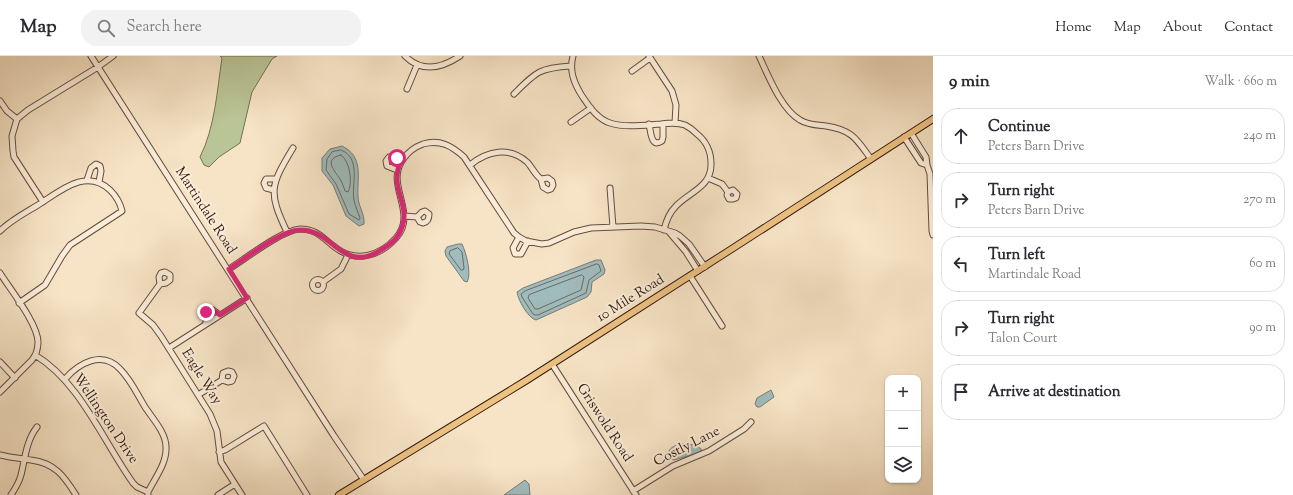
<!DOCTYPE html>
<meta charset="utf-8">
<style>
body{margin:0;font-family:"Sorts Mill Goudy",serif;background:#f2f2f3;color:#2b2b33}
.controls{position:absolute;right:12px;bottom:12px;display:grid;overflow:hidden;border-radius:8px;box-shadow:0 1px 3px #0004}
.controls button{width:36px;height:36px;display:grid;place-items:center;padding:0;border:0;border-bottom:1px solid #e1e1e2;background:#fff;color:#2b2b33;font:20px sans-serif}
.stop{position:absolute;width:12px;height:12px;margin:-9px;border:3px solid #db2777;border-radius:50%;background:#fff}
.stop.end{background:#db2777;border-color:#fff;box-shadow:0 1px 4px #0008}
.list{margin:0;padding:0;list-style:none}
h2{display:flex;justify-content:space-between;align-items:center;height:52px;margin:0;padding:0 16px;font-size:17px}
h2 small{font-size:13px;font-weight:400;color:#7c7c81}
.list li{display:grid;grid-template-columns:26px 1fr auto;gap:12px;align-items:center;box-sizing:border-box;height:56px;margin:0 8px 8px;padding:0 8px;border:1px solid #e1e1e2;border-radius:16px}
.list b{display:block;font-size:15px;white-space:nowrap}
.list p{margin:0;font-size:13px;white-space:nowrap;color:#7c7c81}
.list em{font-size:13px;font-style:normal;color:#7c7c81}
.icon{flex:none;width:22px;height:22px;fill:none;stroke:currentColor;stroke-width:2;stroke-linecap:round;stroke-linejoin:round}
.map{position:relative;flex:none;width:933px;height:439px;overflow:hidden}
header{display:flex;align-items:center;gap:24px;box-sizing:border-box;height:56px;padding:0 20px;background:#fff;border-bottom:1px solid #e1e1e2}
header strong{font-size:19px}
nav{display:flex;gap:22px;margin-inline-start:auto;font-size:14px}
.search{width:280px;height:36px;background:#f2f2f3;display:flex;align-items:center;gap:10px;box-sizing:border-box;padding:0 14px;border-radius:16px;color:#7c7c81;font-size:15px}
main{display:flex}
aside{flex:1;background:#fff}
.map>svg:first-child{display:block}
</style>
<header>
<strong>Map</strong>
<div class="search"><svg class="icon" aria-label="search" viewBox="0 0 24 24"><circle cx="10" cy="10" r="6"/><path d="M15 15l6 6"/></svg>Search here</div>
<nav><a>Home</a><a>Map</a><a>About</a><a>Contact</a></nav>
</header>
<main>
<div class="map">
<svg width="933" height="439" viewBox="0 0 933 439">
<rect width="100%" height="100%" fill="#f7e4c6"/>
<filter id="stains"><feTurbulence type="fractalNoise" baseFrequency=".005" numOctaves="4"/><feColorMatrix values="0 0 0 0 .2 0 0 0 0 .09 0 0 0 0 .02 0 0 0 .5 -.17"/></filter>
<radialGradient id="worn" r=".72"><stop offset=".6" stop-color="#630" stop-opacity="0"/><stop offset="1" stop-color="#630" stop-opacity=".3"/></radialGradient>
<path fill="#bac597" stroke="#786f52" d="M220,0H277L272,3L252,36L240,87L219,101L209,111L204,109L200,101C215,71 217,35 222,2Z"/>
<path fill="#a0bcbd" stroke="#767b77" d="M342,90C364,101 357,120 358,140C358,150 365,158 364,168L359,170L346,160L333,129L322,115V102L330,93Z
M458,188H462C466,196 472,219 467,226L464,225L446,200L445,195L447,191Z
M596,204H601L605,214L604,218L592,226L591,236L587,241L536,264C528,262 518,244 517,236L523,232Z
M771,334L774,341L760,351H757L755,348L757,342Z
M683,388L696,389L702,394V396L674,404L670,403C665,393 674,389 683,388Z
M525,424L529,428L530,439H504Z"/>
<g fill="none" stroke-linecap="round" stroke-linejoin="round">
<path stroke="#6b6a65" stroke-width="1" d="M341,94C362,102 351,129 354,144C355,150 358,156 360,162L359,164L349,158L336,128L326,114L327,103L332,96Z
M341,99C350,105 353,127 348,136L345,135C344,131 342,127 340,123C334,114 323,103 341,99Z
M458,192L462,196L464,212L463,214H461L449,198L450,195Z
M597,208L599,209L601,215L589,224L586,237L538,259H535L533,258L522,241L521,238L525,235Z
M582,219L584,221L581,234L538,253H535L528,242L529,239Z"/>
<g stroke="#664c3b" stroke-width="7">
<path id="minor" d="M91,0L334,380L364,424
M405,0C422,17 442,12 460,0
M573,0C569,15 574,27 582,40C589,50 597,63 610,67C626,72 645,69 661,68C669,67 677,66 685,69C689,71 694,75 697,78C706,85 711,96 711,107C712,131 689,136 676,150C669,157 666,165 664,174
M649,0L672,35L676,49L675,67
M759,0C768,19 781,53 800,64C808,69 817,69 826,70C853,74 857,84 871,103
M632,15L650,2
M407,33L417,9
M514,38C536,16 539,12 571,10
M0,45L7,55L17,63
M571,66L591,52
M649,68C651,77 651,92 662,85L663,81V68
M911,77L926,101L927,109L930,118L932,175L933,179
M904,81L921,107L927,109
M470,109C487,95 509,90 527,106C532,111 535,119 541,123
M397,114L387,110L386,105L389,101H393L401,105
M548,122L552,125L553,129L551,133L548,134L543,131L541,123Z
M708,122L722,128L728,136L727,139L729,143H733L736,142L737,138L733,134L728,136
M87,124L91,112L96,108L100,110L101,115L99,126
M610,132L613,171
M274,134L266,132L264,127L266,123H276
M43,146L14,101L13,95L12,80L17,63L28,54L98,11L113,0
M404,160L417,161L422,156L425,155L429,158C429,163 428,166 423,167L420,166L417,161
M0,175C11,164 25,157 38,149C59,136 86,111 110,134C116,140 120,146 122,155L116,159L70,189L62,200L45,229L19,247
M287,176C268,136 270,130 293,92
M669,176L686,196L698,215
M519,181L513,192L515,198H521L528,185
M229,213C245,203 282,174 300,173C318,173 323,183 336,192C356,207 380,200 396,182C419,156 383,128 404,102C409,95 415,91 423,88C440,83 452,90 464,101L514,177L519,181L526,185L542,188L549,187L574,176L591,172L641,170L655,171L675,177L680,180L689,188L705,211
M0,217C10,233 38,268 38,286C38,293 36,299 32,304L0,336
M690,220L722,270
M312.5 229a5.5 5.5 0 1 1 11 0a5.5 5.5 0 1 1-11 0Z
M323,226L341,213L348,199
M160,228L159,221L161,217L165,216L170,219V224L166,227L160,228L139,257L153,269L161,280L210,358L217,375L221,406L242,439
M206,268V256L209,253L213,254L220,259
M169,292L247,242
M35,299C80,326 103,385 133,427L137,431L148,436
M0,306L15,322
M552,308L636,439
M65,323C79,307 102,294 120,313C131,324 137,338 145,351C153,363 166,377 166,391C167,407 155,422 148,436V439
M198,339L222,324L223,317L228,315L232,316L234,320L232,325L228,326L222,324
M219,396L225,394L264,370L307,439
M0,399C11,402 20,402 31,404C55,407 64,420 76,439
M633,435L673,410L709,395L744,373L751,366
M11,439C15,433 19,427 21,419C25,403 26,385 37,371
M218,439L235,428"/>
</g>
<g stroke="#36190d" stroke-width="8">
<path id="major" d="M339,439L527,324L727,196L933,63"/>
</g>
<use href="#minor" stroke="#faedda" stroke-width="5"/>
<use href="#major" stroke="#ecc283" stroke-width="6"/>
</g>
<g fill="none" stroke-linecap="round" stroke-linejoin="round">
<path stroke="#db2777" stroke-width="5" d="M206,256L209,253L213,254L220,259L247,242L229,213C245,203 282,174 299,174C333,172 342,219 381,194C388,190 395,185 399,178C415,149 387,135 401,105L397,102"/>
</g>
<g text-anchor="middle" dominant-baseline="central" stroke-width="4" stroke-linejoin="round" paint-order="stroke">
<g font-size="14" fill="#36190d" stroke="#faedda">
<text transform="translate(205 155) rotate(57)">Martindale Road</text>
<text transform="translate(631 243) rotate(-32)">10 Mile Road</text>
<text transform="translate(201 321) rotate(58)">Eagle Way</text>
<text transform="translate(105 363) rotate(56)">Wellington Drive</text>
<text transform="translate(604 367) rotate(57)">Griswold Road</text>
<text transform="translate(687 391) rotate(-27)">Costly Lane</text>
</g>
</g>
<rect width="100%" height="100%" filter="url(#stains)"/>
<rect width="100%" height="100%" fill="url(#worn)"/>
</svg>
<div class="controls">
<button>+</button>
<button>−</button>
<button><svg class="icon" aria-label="layers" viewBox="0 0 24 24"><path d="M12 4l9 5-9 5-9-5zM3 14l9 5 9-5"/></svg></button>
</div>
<div class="stop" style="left:397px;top:102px"></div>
<div class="stop end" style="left:206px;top:256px"></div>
</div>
<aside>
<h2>9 min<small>Walk · 660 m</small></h2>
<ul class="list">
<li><svg class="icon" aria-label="ahead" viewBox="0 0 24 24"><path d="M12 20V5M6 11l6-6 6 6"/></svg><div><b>Continue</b><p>Peters Barn Drive</p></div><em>240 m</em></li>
<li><svg class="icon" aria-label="right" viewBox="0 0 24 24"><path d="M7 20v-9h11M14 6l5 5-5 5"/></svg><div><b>Turn right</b><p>Peters Barn Drive</p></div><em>270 m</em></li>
<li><svg class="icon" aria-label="left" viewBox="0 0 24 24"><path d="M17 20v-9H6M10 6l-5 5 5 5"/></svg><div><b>Turn left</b><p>Martindale Road</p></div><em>60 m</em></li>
<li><svg class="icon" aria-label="right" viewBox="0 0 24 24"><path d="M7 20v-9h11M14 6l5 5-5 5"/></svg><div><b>Turn right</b><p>Talon Court</p></div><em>90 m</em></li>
<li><svg class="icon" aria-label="arrive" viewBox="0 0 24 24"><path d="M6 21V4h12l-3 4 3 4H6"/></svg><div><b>Arrive at destination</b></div></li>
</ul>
</aside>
</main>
